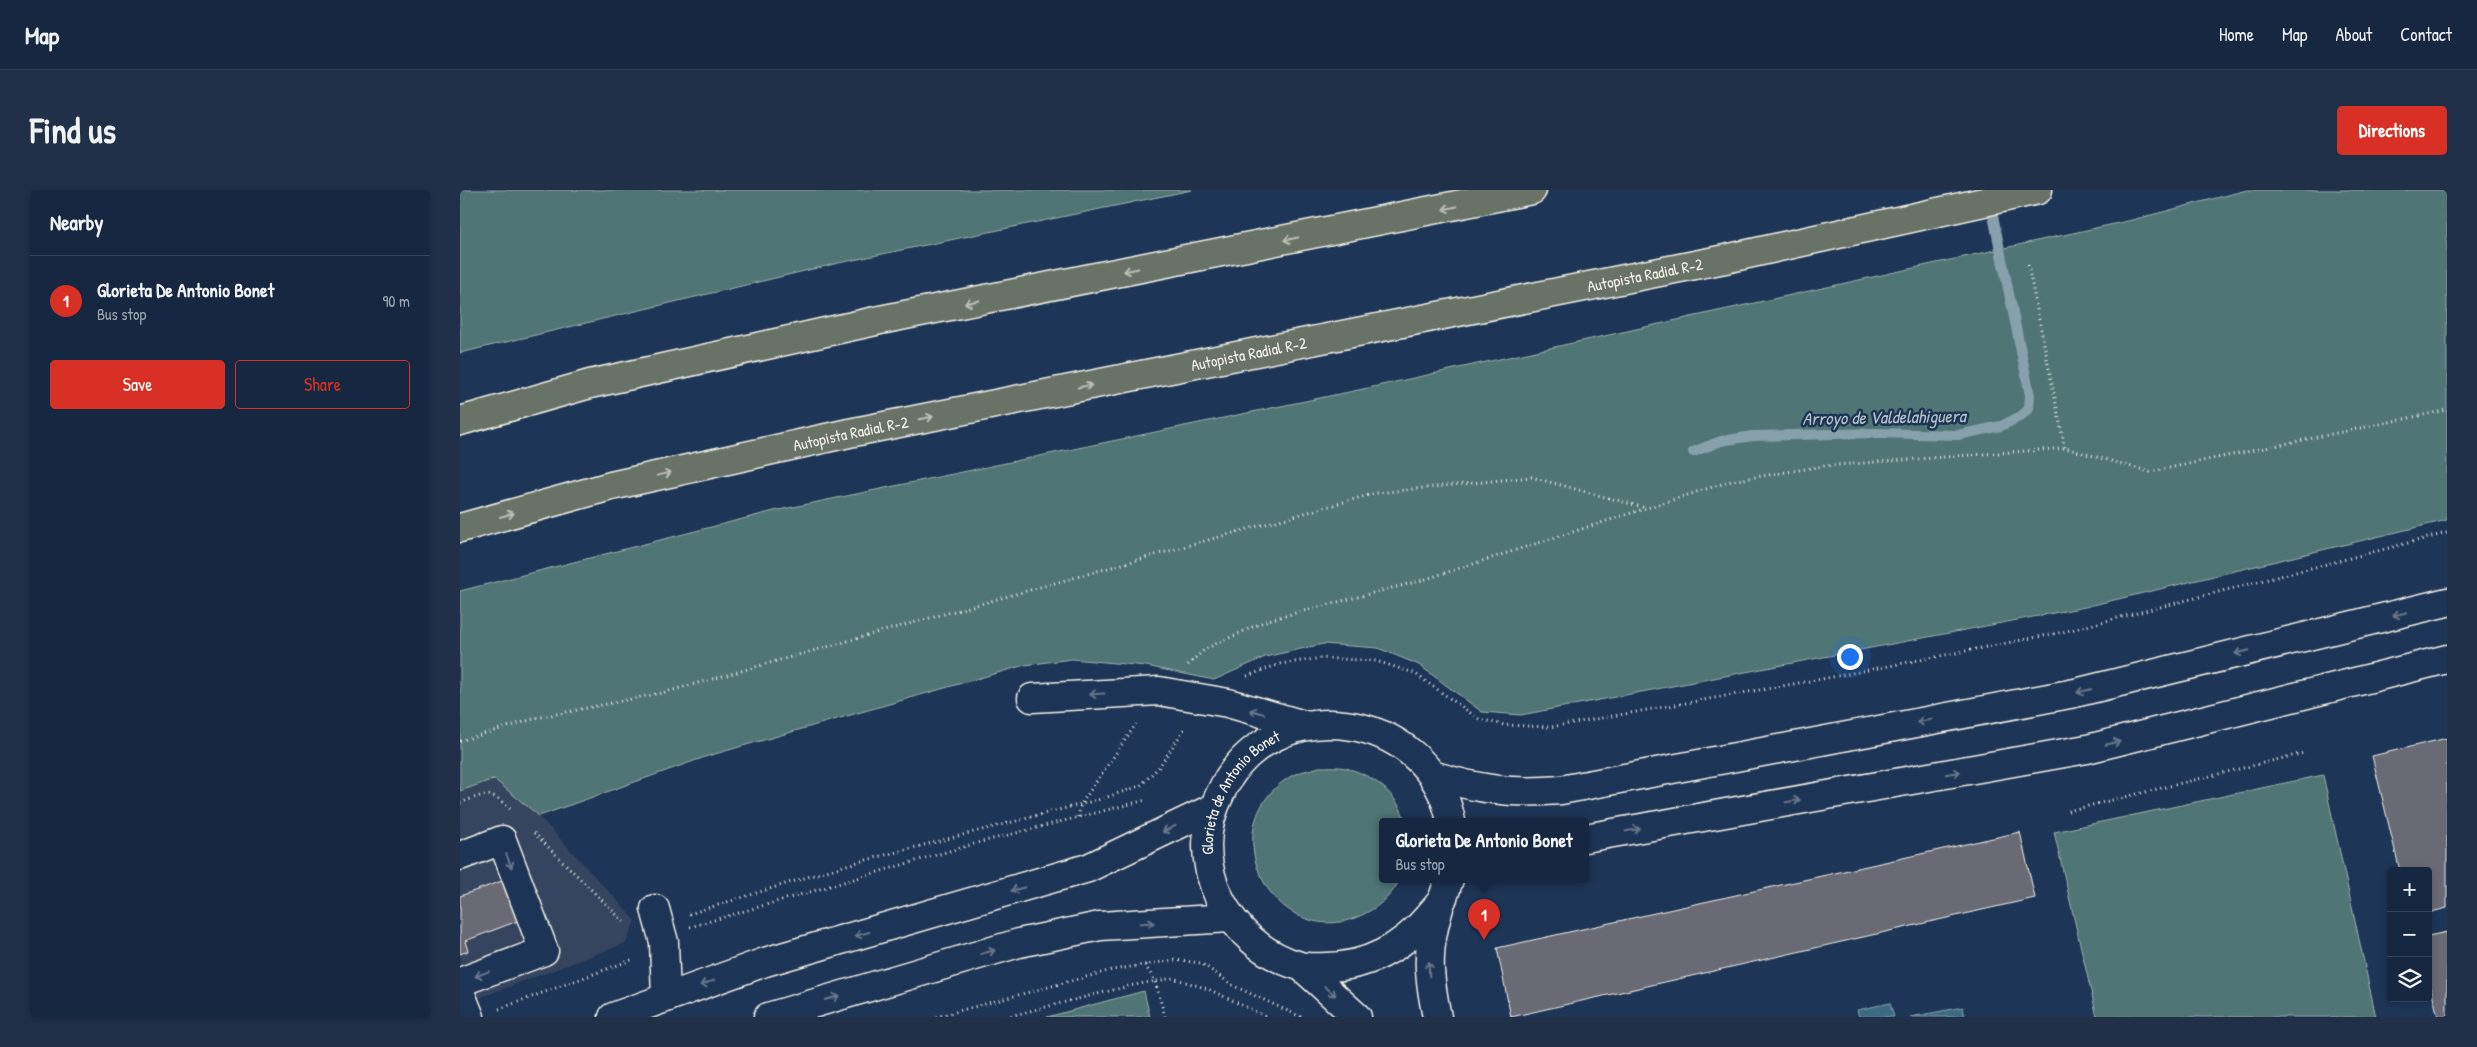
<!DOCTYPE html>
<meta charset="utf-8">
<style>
body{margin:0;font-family:"Patrick Hand",sans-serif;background:#1f3048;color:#f1f3f6}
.controls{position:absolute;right:15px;bottom:15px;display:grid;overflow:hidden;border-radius:5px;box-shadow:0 2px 8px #0003}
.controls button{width:45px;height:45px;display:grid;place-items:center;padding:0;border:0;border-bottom:1px solid #35445a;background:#162841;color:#f1f3f6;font:25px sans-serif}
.you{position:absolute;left:1389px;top:466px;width:18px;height:18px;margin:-12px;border:4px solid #fff;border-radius:50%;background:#1a73e8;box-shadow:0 0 0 8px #1a73e833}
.badge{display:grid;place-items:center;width:32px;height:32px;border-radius:50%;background:#d93025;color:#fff;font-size:16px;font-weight:700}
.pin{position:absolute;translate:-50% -41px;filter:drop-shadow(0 1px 2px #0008)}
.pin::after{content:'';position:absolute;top:26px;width:18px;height:15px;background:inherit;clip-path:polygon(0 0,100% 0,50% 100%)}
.popup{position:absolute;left:919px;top:628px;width:210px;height:65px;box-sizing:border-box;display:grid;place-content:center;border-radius:5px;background:#162841;filter:drop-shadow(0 1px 4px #0005);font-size:16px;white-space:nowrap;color:#9ea6b1}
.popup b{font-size:19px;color:#f1f3f6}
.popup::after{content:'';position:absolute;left:50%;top:100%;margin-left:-10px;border:10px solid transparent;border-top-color:#162841}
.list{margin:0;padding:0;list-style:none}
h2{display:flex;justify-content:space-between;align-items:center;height:65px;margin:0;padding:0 20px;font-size:21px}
h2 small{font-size:16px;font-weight:400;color:#9ea6b1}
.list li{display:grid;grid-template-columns:32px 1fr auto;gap:15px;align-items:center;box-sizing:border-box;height:90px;padding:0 20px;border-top:1px solid #35445a}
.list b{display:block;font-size:19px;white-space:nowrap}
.list p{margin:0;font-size:16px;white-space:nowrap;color:#9ea6b1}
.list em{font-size:16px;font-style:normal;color:#9ea6b1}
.actions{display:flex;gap:10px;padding:15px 20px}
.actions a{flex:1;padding:11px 0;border:1px solid #d93025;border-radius:5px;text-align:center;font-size:18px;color:#d93025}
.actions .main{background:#d93025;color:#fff}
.icon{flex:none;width:28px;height:28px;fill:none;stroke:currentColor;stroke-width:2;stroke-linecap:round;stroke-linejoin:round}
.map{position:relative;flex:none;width:1987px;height:827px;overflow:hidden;border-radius:5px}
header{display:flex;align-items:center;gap:30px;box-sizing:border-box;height:70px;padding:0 25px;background:#162841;border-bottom:1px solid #35445a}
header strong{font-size:24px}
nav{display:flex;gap:28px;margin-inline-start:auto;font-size:18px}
.intro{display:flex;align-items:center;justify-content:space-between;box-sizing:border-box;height:120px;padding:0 30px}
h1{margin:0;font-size:35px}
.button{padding:12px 22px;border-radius:5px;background:#d93025;color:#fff;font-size:18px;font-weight:700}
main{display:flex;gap:30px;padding:0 30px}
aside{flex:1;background:#162841;border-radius:5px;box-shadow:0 2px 8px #0003}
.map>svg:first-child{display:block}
</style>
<header>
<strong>Map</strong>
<nav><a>Home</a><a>Map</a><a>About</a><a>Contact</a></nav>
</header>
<div class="intro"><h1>Find us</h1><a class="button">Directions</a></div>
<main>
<aside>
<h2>Nearby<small></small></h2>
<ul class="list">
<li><span class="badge">1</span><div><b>Glorieta De Antonio Bonet</b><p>Bus stop</p></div><em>90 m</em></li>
</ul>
<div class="actions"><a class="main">Save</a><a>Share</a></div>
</aside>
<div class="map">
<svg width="1987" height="827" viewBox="0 0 1987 827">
<rect width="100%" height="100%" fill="#1d3557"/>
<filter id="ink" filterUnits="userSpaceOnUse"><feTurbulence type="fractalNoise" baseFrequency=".02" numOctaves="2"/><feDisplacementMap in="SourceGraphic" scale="10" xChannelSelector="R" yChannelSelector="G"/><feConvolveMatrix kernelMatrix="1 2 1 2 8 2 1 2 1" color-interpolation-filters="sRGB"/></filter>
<g filter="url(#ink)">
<path fill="#344560" d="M34,589L79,626L175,730L166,753L0,815V601Z"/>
<path fill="#4f7475" stroke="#a2b2ae" d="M0,0H732L374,74L0,163Z
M1787,0H1987V330L1625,417L1061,525L1022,522L959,475L918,458L863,454L805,467L754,490L686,476L612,469L565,475L248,566L79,626L34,589L0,601V401L314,321L908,198L1672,30Z
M859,577C867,577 878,576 886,578C913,585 938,604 945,631H923V689H940C933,704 921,715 906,723C818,770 744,636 833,585C841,581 851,580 859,577Z
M1863,585L1916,827H1637L1594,642Z
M684,801L690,827H587Z"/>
<path fill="#3e6b82" stroke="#87a1ab" d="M1430,813L1434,827H1399L1397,820Z
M1503,817L1505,827H1450Z"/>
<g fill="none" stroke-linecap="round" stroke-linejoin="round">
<path stroke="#87a1ab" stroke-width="10" d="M1233,262L1261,251L1293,246L1416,243L1498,245L1541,236L1561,226L1569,219L1570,205L1530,11"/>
</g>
<path fill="#6b6a74" stroke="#f4f1e8" d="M1987,548V718L1968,723V681H1940L1912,566Z
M1560,642L1575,708L1051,827L1037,758Z
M45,690L60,730L5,751L8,761L0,764V706Z
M1987,742V827H1978L1968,786V746Z"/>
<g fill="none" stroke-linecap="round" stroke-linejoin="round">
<g stroke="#f4f1e8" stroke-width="31">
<g id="minor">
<path d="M572,508L699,501L768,513L844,535"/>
<path d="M972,585C1021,600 1051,604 1101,600L1615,503L1987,412"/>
<path d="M1125,648L1627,559L1987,469"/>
<path d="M0,666L42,650L84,761L0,792"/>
<path id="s1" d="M989,689C987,696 985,703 982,710C978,716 972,722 967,728C942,758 906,777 866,777C858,777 848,778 840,776C787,761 748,711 747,656C747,638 753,618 761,602C810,498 969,518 991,631"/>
<path d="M195,719L204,752L206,808"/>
<path d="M842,777L897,827"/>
<path d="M0,802L10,827"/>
<path d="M153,827L305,772L628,678L753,618"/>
<path d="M308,827L559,753L640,736L770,728"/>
<path d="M977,827C968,783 966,761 979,718"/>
</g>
</g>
<g stroke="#f4f1e8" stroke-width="31">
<g id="highway">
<path d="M0,231L130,194L420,130L1072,0"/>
<path id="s2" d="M0,338L151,296L389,243L1265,69L1578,0"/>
</g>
</g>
<path stroke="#f4f1e8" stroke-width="3" stroke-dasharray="1 4" stroke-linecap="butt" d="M1568,75L1605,258
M728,475L745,459L808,430L963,390L1271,291L1364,276L1605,258L1690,282L1987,220
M787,486L820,474L862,468L916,471L954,483L1019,529L1044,535L1091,537L1367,488L1603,442L1987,343
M0,551L77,528L206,502L916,303L1071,287L1186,318
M0,613C25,604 30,599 50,619
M1608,621L1844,563
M618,627L621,614L676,534
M74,643L165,733
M229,724L383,676L641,609L680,596L699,577L725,538
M230,737L517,653L686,610
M685,775L695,791L705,827
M39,819L174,769
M476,827L652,780L715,770L741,773L774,796L841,827
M546,827L669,796L713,788L748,799L807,827"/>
<use href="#minor" stroke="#1d3557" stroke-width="28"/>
<use href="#highway" stroke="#697266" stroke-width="28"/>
</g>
<defs><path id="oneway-shaft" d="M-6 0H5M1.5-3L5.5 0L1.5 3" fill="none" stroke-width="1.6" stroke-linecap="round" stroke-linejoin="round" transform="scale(1.25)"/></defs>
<g stroke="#bcbeb4">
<use href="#oneway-shaft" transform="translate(990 18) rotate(168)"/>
<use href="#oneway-shaft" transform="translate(831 49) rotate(169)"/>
<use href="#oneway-shaft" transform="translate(671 80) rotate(169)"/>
<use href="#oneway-shaft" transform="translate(512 112) rotate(169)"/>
<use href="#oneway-shaft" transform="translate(625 196) rotate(-11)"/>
<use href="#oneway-shaft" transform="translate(466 228) rotate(-11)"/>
<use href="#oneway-shaft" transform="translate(204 284) rotate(-13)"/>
<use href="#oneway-shaft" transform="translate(47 325) rotate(-16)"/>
</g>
<g stroke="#68778a">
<use href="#oneway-shaft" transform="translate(1940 424) rotate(166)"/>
<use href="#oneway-shaft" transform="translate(1782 462) rotate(166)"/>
<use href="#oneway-shaft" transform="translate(1624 501) rotate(166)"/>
<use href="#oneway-shaft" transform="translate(637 504) rotate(177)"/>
<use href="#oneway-shaft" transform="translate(797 522) rotate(-164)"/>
<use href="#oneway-shaft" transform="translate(1464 531) rotate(169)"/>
<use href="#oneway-shaft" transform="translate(1653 553) rotate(-14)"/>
<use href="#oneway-shaft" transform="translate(1493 583) rotate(-10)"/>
<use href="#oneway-shaft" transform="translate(1333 611) rotate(-10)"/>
<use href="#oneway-shaft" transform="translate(709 639) rotate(154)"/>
<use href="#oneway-shaft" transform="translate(1173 640) rotate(-10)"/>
<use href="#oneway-shaft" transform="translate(49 671) rotate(69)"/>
<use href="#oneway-shaft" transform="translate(558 699) rotate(164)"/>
<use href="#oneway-shaft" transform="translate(687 733) rotate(-4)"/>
<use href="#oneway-shaft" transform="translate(402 744) rotate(164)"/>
<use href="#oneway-shaft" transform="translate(528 762) rotate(-16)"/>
<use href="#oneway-shaft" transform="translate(969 779) rotate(-91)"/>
<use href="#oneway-shaft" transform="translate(22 784) rotate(159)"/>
<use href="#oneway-shaft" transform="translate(247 793) rotate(160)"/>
<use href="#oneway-shaft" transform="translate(870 801) rotate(41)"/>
<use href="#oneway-shaft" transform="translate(372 808) rotate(-16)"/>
</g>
</g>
<g text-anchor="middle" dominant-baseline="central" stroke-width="5" stroke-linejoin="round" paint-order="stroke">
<g font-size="16" fill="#f4f1e8" stroke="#1d3557">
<text stroke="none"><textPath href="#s2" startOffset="1212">Autopista Radial R-2</textPath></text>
<text stroke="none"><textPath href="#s2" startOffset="808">Autopista Radial R-2</textPath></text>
<text stroke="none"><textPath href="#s2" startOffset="402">Autopista Radial R-2</textPath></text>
<text stroke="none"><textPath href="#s1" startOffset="415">Glorieta de Antonio Bonet</textPath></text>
</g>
<g font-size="18" font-style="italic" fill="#b4c2c4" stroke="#1d3557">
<text transform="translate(1424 227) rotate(-1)">Arroyo de Valdelahiguera</text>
</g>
</g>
</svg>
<div class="controls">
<button>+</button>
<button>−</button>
<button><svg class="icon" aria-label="layers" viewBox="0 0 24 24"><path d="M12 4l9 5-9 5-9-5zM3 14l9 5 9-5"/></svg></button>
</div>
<div class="you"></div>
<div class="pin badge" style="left:1024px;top:750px">1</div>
<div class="popup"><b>Glorieta De Antonio Bonet</b>Bus stop</div>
</div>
</main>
